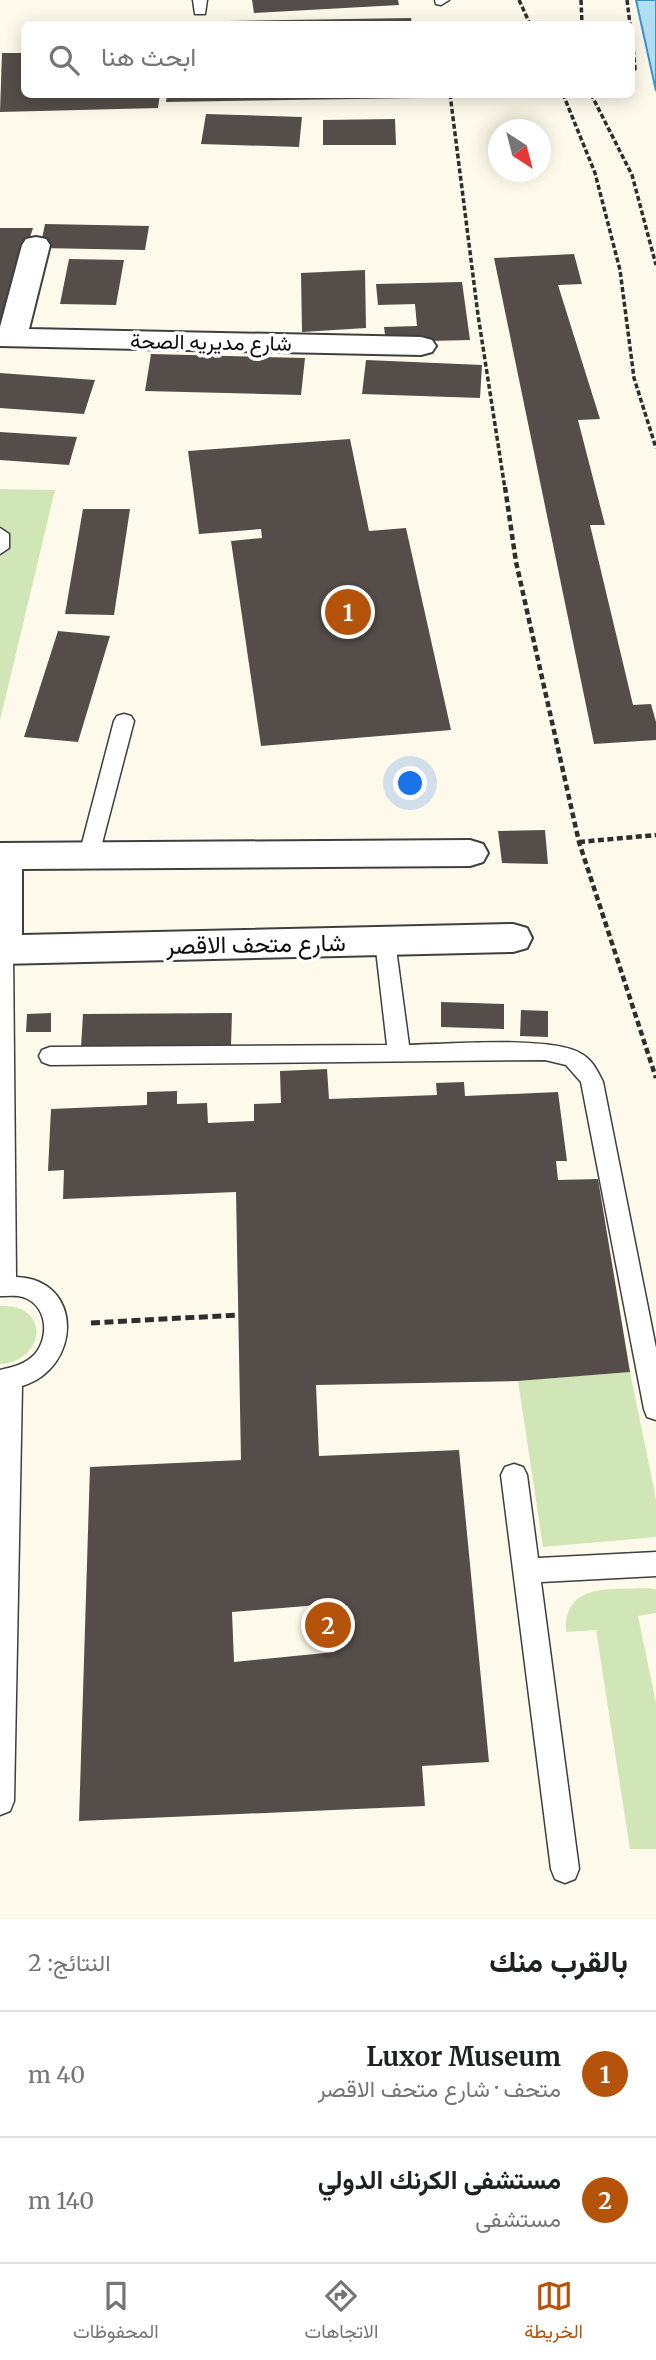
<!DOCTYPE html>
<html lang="ar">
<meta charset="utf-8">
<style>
body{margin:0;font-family:Merriweather,Vazirmatn,serif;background:#f2f2f2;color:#202124;direction:rtl}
.compass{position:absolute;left:488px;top:119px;width:63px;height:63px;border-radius:50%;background:#fff;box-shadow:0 4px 18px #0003;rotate:144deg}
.you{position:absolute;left:411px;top:784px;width:24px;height:24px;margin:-18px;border:5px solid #fff;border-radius:50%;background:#1a73e8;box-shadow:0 0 0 10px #1a73e833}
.badge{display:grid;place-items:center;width:46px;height:46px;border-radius:50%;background:#b45309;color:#fff;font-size:23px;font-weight:700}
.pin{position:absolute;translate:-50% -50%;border:4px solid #fff;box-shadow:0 2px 7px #0006}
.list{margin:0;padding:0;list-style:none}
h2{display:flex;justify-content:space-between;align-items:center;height:91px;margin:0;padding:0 28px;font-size:30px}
h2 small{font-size:23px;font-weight:400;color:#757577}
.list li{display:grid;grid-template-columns:46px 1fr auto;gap:21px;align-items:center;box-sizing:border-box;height:126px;padding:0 28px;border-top:2px solid #e0e0e0}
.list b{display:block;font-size:26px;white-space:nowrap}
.list p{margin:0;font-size:23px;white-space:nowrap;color:#757577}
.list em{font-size:23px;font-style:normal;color:#757577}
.icon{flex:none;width:38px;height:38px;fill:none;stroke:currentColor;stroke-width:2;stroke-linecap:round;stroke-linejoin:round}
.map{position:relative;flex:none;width:656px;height:1919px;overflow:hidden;direction:ltr}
.search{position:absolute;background:#fff;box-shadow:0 4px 18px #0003;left:21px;right:21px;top:21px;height:77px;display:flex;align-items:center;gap:18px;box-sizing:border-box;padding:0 24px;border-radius:10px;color:#757577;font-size:26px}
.sheet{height:343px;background:#fff}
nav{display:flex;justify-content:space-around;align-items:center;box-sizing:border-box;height:98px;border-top:2px solid #e0e0e0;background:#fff;font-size:19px;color:#757577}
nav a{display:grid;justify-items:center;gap:4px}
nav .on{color:#b45309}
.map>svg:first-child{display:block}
</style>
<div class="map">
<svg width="656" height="1919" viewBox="0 0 656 1919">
<rect width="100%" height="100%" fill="#fefaeb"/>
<path fill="#d1e6b7" d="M0,489L55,490L0,720Z
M0,1306C51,1303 46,1361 0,1364Z
M630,1372L656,1499V1537L543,1547L518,1381Z
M647,1588L656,1589V1613L638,1616L656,1703V1849H630L596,1630L566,1632C563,1582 612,1590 647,1588Z"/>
<path fill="#b2ddf3" stroke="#3d94c7" stroke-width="2" d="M636,0H656V91Z"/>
<path fill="#544d49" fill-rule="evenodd" d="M252,0H398L399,5L254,13Z
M411,18L412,24H170V22Z
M2,53H24V94H160L158,108L0,112Z
M167,94H420V98L166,102Z
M206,114L302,117L299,147L201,144Z
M395,119L396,145H323V120Z
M45,224L149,226L145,250L40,248Z
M0,228H33L1,329H0Z
M574,254L582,284L558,285L600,419L578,420L605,525H590L633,705L651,704L656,722V740L594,744L494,258Z
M69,259L124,260L116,305L60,304Z
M365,270L366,328L302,332L301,273Z
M462,282L470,340L386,342L384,327L417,326L415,304L378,305L376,284Z
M151,354L305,358L301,395L145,391Z
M366,360L482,365L480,398L362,394Z
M0,373L95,380L84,414L0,408Z
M0,432L77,437L69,465L0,460Z
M350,439L369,531L406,528L451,730L261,746L231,541L262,538L261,529L199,534L188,451Z
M83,509H130L114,615L65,614Z
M58,631L110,636L78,742L24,737Z
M545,830L548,864L502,863L498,831Z
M441,1002L504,1004V1029L441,1027Z
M521,1010L548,1011V1037L520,1036Z
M51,1013V1032H26L27,1014Z
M232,1013L231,1046L81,1047L83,1014Z
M327,1069L329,1099L437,1095L436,1083L464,1082L465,1096L558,1092L567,1161H556L558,1180L598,1179L630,1372L518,1381L316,1385L319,1456L459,1450L489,1762L422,1766L425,1806L79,1821L90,1467L241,1460L236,1192L63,1199L64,1170L48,1171L51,1109L147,1105V1092L177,1091V1104L207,1103L208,1123L254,1121V1104L281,1103L280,1071ZM331,1604L335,1652L234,1662L232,1612Z"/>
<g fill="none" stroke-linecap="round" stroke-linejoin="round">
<g stroke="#3f3f3f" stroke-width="3">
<path id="lane" d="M193,0H207L205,14H195Z
M435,0H449L441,5L436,4Z
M0,528L9,534V548L0,554Z
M124,714L131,716L134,721L99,855L96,860L89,862L82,860L79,855L114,721L117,716Z
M385,933L392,935L395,941L409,1045C447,1044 551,1036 580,1053C592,1059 597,1070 603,1082L656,1348V1420L647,1417L644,1409L581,1082L566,1065L545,1060L50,1065L42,1062L39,1056L42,1050L50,1047L387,1045L375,941L378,935Z
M3,942L10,944L13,950L16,1277C84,1279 82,1368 22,1386L14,1801L10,1811L0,1815V1370C13,1367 26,1364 35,1354C50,1336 47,1305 23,1297C16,1295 7,1296 0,1296V943Z
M514,1464L523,1467L527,1475L538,1558L656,1552V1576L541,1582L579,1869L575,1879L565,1883L555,1879L551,1869L501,1475L505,1467Z"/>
</g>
<g stroke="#3f3f3f" stroke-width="4">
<path id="street" d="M36,237L46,239L50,245L29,329L421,337L432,340L436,346L432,352L421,355L0,346V327L22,245L26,239Z
M470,840L483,844L488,853L483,862L470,866L22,869V935L513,924L527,928L532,938L527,948L513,952L0,964V843Z"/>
</g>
<path stroke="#2e2e2e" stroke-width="3.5" stroke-dasharray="5 2.5" stroke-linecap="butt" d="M519,0L530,24
M581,0L582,24
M627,0L630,24
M632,35L635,69H632
M450,94L478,315L505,489
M563,94L595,173L620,270L634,378L656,448
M591,94L632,175L656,265"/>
<path stroke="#2e2e2e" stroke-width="4.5" stroke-dasharray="6 3.5" stroke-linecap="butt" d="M505,487L516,562L579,842L656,1078
M579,842L656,835"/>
<path stroke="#2e2e2e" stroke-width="5" stroke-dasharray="9 4.5" stroke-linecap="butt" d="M91,1323L238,1315"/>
<use href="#lane" fill="#fff" fill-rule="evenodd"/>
<use href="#street" fill="#fff" fill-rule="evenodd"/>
</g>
<g text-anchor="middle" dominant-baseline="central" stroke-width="7" stroke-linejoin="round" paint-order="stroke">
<g font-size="21" fill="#0c0c0c" stroke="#fff">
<text transform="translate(211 342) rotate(1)">شارع مديريه الصحة</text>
</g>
<g font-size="24" fill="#0c0c0c" stroke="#fff">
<text transform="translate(256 944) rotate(-1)">شارع متحف الاقصر</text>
</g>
</g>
</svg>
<svg class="compass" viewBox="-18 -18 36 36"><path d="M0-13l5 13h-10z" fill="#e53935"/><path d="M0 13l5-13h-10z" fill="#757577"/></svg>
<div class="you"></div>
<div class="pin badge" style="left:348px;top:612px">1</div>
<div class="pin badge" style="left:328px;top:1625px">2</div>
<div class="search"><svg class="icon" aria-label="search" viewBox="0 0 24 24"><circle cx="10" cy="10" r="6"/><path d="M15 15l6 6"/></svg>ابحث هنا</div>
</div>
<section class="sheet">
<h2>بالقرب منك<small>النتائج: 2</small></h2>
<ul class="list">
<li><span class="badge">1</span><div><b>Luxor Museum</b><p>متحف · شارع متحف الاقصر</p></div><em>40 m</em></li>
<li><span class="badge">2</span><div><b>مستشفى الكرنك الدولي</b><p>مستشفى</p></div><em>140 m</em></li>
</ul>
</section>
<nav>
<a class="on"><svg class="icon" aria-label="map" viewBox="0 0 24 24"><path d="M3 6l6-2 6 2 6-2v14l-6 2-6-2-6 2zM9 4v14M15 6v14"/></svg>الخريطة</a>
<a><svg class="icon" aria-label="directions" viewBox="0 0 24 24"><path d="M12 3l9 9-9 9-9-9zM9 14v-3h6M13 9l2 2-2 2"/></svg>الاتجاهات</a>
<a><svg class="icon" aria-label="saved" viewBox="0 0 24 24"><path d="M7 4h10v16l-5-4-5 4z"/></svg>المحفوظات</a>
</nav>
